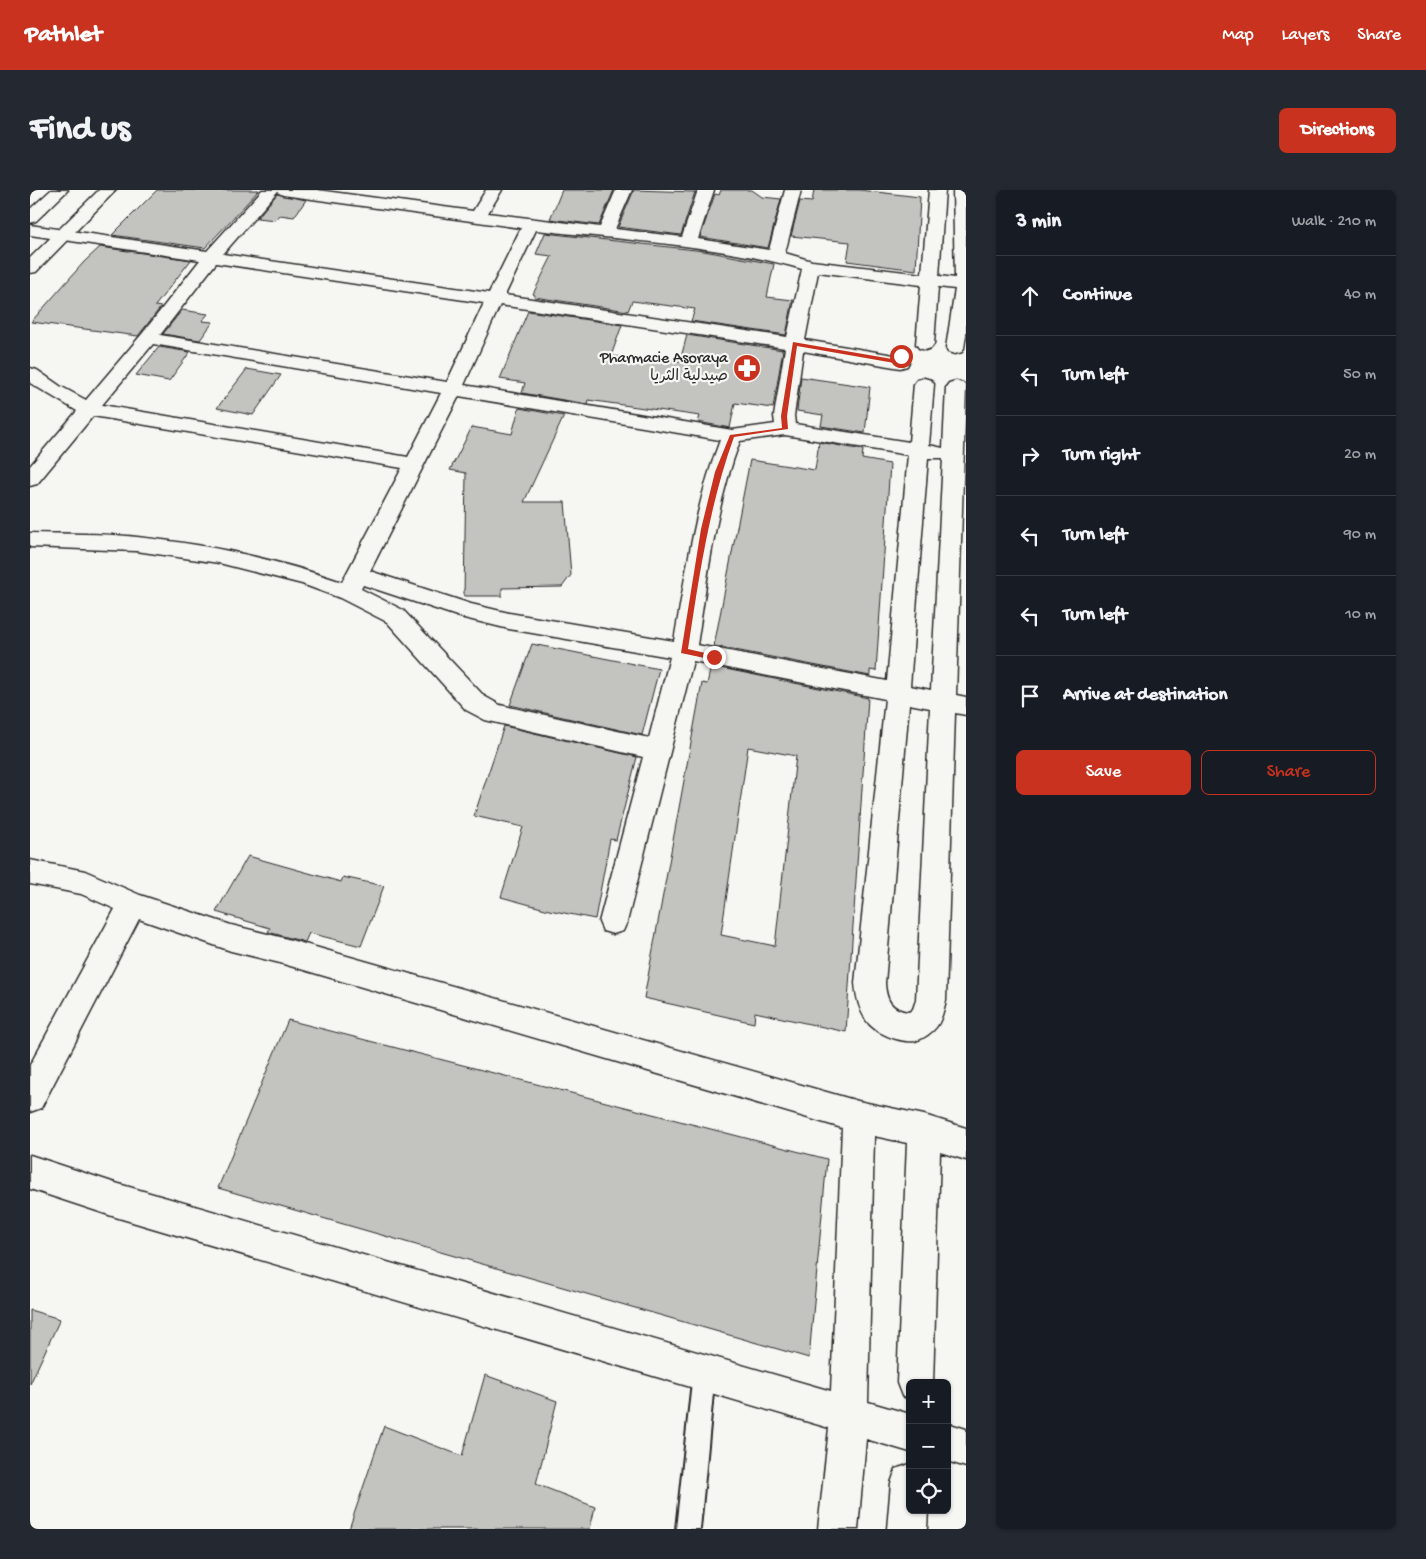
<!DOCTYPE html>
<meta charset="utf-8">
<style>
body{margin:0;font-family:"Gochi Hand","Playpen Sans Arabic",sans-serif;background:#242831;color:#f1f3f6}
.controls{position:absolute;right:15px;bottom:15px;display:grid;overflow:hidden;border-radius:8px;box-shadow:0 1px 4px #0004}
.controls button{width:45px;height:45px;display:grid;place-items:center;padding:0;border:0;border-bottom:1px solid #363941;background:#171b24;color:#f1f3f6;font:25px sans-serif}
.stop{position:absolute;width:15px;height:15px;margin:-11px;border:4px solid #c8321e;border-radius:50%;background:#fff}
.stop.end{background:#c8321e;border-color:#fff;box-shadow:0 1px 5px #0008}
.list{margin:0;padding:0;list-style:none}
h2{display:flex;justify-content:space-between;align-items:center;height:65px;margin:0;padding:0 20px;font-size:21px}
h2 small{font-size:16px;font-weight:400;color:#9ea1a6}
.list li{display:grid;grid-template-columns:32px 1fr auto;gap:15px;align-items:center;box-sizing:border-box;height:80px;padding:0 20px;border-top:1px solid #363941}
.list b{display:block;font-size:19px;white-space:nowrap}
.list em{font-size:16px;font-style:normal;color:#9ea1a6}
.actions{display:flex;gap:10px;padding:15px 20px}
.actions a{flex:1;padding:11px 0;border:1px solid #c8321e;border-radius:8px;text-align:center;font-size:18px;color:#c8321e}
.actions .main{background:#c8321e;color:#fff}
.icon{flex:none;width:28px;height:28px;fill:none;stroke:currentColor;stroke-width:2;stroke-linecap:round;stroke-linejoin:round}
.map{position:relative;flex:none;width:936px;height:1339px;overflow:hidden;border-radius:8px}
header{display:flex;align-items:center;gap:30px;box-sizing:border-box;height:70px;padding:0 25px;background:#c8321e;color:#fff}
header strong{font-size:24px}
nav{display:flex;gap:28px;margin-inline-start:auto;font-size:18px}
.intro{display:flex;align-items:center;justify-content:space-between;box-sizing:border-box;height:120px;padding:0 30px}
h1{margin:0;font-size:35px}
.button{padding:12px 22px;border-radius:8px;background:#c8321e;color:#fff;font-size:18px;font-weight:700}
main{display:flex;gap:30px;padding:0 30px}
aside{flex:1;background:#171b24;border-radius:8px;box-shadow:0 1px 4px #0004}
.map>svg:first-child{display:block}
</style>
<header>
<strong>Pathlet</strong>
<nav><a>Map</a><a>Layers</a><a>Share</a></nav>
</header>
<div class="intro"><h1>Find us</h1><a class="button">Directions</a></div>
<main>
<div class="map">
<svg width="936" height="1339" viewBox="0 0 936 1339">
<rect width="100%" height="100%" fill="#f6f6f2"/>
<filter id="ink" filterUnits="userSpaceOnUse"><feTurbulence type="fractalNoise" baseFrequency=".02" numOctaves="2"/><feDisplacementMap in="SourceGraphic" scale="10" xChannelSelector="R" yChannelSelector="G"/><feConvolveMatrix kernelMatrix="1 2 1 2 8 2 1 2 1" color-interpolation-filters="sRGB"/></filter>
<g filter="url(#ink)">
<path fill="#c3c3c0" stroke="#2b2b2b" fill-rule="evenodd" d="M127,0H229L175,58L82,45Z
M532,0H584L569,35L520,29Z
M604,0L665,2L651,45L588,37Z
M691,0H722L732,7L751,9L738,58L670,47L685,4L689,5Z
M784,0H829L890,7L886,80L817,71L820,52L761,46L770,11L782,12Z
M247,4L276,10L264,27L250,25L246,30L227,28Z
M515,43L674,61L744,74L737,107L763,110L756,145L661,131L665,119L602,111L598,121L504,107L505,105L503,104L522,66L506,64Z
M70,57L161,70L125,116L131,117L108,146L1,132L54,72Z
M152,120L178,124L172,131L183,132L170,150L133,144Z
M498,121L592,135L581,166L650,171L657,145L753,160L743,218L705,213L700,238L668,232L670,226L558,210L557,214L492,203L495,193L470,189Z
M129,157L160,162L139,191L106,185Z
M217,179L251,185L223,225L187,218Z
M771,187L840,197L835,243L791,236L793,225L767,221Z
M489,218L534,226L494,312H535L541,385L532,397L472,398V406H434L436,283L420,280L442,237L482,244Z
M789,252L833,260L832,269L860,274L846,481L840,480V486L684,456L720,270L785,280Z
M502,454L629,479L612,545L480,515Z
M681,476L838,508L816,842L725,822L724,833L614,808L672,493L677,494ZM718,557L766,566L745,756L691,745Z
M474,536L607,567L586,650L580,649L565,729L519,720L471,707L493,637L444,626Z
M218,666L311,692L313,687L354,696L331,756L279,743L275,752L238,742L240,738L186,722Z
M258,830L797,969L779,1168L188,998Z
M0,1120L30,1129L0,1194Z
M455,1185L527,1211L506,1294L565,1317L560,1339H319L354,1236L432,1266Z"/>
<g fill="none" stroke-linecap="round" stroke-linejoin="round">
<g stroke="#2b2b2b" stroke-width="4">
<path id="lane" d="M674,1171L682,1174L685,1182L670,1339H646L663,1182L666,1174Z"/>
</g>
<g stroke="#2b2b2b" stroke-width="3">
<path id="street" d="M232,0H287L443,21L456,0H472L458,23L570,37L586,0H602L585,39L652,47L668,0H684L668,49L739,60L755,0H771L755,63L782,71L892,84L899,0H915L909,86L925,88L923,0H936V145L934,158L932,162L925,164L918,162L916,158L925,99L908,97L904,154L901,158L895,160L889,158L886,154L891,95L788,82L775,150L870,166L877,168L879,172L877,176L870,178L773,161L764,226L765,234L879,252L884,194L887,190L894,188L901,190L904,194L899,255L913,258L916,197L919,193L926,191L933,193L936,197L926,505L936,507V525L925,523L916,810C914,818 912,829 907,836C903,842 893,849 885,851C870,853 844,843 836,830C829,819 826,806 825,793L855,509L663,471L597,732L593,741L583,744L573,741L569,732L613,567L455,530L436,520L357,432L310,408L272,394L189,373L106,361L0,357V343C35,344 72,343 107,347C176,354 246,369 312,392L372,278L63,226L7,294L0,296V276L47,221L0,193V178L7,180L30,196L56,210L112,144L170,70L0,45V35L177,61ZM247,2L253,5L491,38L459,103L193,64ZM506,40C594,50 688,55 772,79L757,147L475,105ZM186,73L454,113L417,192L130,145ZM470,115L755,158L744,226L745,234L702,240L434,195ZM123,154L411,203L378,267L72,215ZM429,206L690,250C665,315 656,383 644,451L479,423L441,414L340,381ZM755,245L878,265L857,491L667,455C678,386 685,317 710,251ZM898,268H913L901,500L880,496ZM333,395L430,427L479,439L640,467L619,548L470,515L454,506L373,420L331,399ZM879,514L900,518L886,810L883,819L879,822C861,820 856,810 855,793Z
M0,670L55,681L110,705L201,735L250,747L828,911L894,925L936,938V970L910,962L903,1193H880V1209L872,1206L867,1193L877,953L844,946L838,1212L880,1224V1262L836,1249L828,1339H788L799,1238L82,1026L0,999V965L82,992L801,1201L812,938L250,773L201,761L109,729L11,918L0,922V875L85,719L51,704L0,694Z
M917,1233L936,1239V1277L917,1271Z
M880,1274V1320H898L897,1339H857L861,1293L866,1279Z"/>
</g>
<g stroke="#2b2b2b" stroke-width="3">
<path id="secondary" d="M21,0H38L6,31L0,33V19Z
M69,0H86L6,82L0,83V68Z"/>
</g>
<use href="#lane" fill="#f6f6f2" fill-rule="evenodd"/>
<use href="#street" fill="#f6f6f2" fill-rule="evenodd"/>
<use href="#secondary" fill="#f6f6f2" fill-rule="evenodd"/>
</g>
</g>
<path fill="#c8321e" d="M763,152L868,170L869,166L871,164L874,166L873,172L870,174L767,156L757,226L758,239L704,247C679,316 669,387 658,459L684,465L688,467L684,470L651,463L671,339L685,282L700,245L752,238L751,226Z"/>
<defs>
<g id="pharmacy-disc" transform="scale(1.4375)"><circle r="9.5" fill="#c8321e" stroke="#f6f6f2"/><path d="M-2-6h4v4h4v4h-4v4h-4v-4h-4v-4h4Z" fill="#fff"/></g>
</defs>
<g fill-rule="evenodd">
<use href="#pharmacy-disc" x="717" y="178"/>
</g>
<g text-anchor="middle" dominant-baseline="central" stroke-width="4.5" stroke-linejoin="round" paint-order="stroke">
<g font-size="16" fill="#2b2b2b" stroke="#f6f6f2" text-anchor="end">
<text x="698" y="169">Pharmacie Asoraya<tspan x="698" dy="18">صيدلية الثريا</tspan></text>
</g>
</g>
</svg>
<div class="controls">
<button>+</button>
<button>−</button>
<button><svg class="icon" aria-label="locate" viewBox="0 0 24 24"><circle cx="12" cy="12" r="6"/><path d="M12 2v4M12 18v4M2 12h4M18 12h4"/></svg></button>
</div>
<div class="stop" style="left:871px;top:166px"></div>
<div class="stop end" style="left:684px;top:467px"></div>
</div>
<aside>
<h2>3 min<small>Walk · 210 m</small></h2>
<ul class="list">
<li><svg class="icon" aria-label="ahead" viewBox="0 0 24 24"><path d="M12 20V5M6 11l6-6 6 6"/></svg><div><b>Continue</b></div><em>40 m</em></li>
<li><svg class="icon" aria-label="left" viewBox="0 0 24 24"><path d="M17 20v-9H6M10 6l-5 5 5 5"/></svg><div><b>Turn left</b></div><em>50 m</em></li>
<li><svg class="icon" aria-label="right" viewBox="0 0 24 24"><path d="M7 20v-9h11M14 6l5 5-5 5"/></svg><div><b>Turn right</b></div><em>20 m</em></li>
<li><svg class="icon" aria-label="left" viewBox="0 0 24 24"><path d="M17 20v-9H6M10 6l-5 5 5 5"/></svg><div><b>Turn left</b></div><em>90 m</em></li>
<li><svg class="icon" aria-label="left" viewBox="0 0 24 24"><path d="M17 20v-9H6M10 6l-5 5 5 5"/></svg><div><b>Turn left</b></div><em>10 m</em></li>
<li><svg class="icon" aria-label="arrive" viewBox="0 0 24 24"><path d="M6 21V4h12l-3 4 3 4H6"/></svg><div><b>Arrive at destination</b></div></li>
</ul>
<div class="actions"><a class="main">Save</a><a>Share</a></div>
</aside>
</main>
